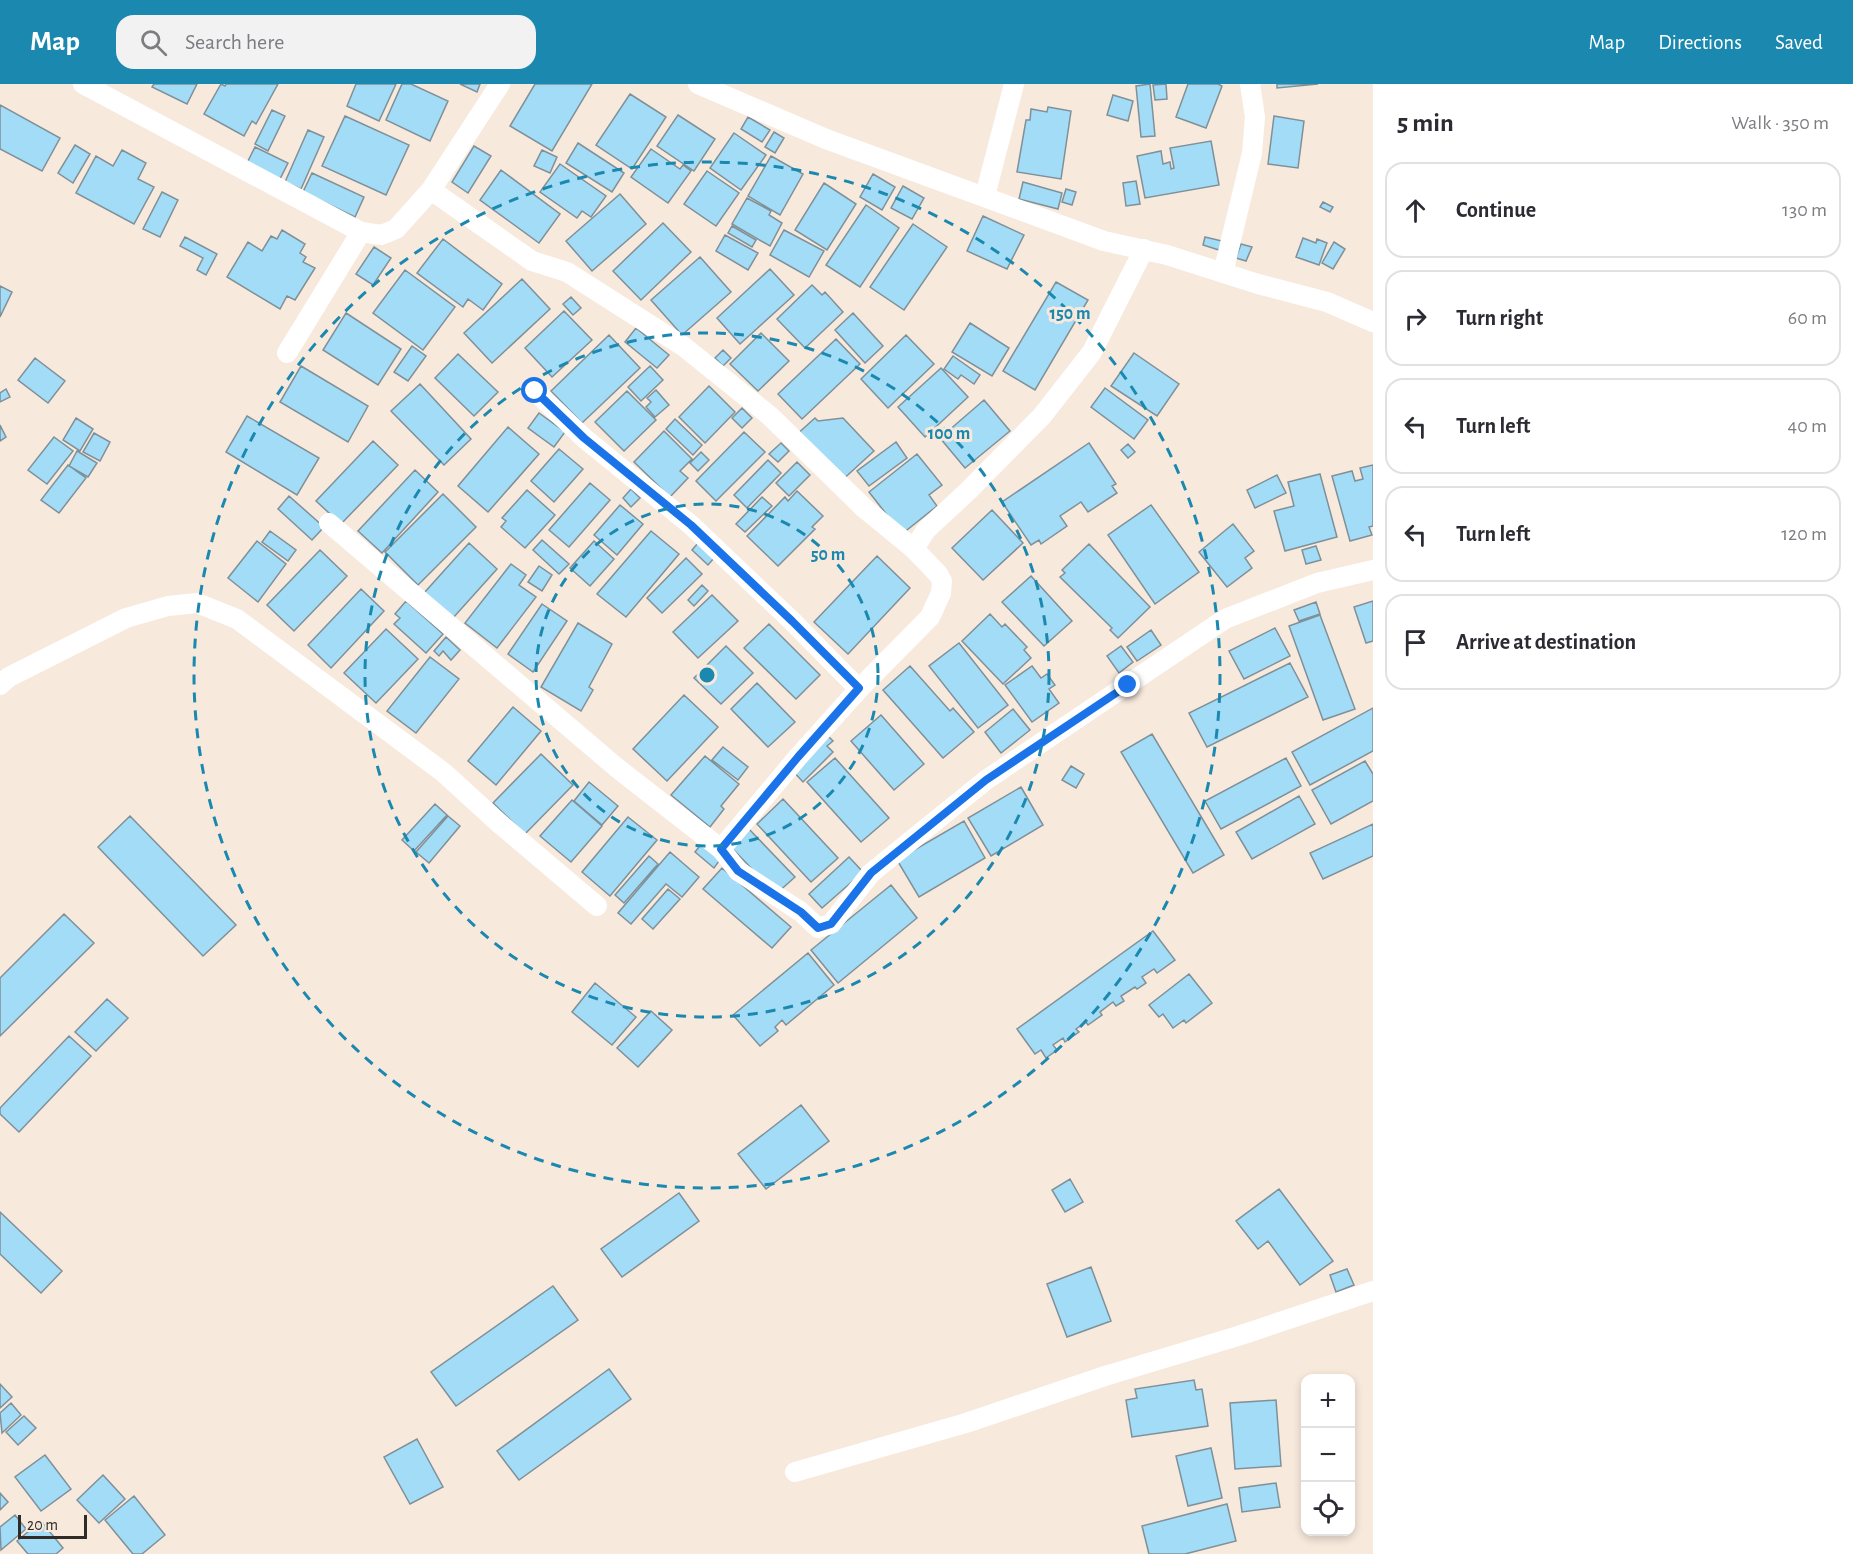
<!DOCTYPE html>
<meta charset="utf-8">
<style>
body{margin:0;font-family:"Alegreya Sans",sans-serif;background:#f2f2f3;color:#2b2b33}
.controls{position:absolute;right:18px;bottom:18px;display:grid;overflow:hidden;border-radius:12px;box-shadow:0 3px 9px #0003}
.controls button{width:54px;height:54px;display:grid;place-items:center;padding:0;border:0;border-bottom:2px solid #e1e1e2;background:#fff;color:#2b2b33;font:30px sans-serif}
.scale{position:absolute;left:18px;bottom:15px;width:69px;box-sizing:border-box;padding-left:6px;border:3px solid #302b26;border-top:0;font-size:16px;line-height:21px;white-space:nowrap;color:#302b26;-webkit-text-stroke:4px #f8e9dd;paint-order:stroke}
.stop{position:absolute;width:18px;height:18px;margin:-14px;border:4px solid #1a73e8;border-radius:50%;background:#fff}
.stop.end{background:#1a73e8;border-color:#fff;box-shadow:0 2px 6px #0008}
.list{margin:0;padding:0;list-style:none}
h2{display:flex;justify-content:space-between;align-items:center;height:78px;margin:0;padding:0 24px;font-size:26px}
h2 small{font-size:20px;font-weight:400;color:#7c7c81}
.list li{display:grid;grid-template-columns:39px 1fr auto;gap:18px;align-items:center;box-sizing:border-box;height:96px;margin:0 12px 12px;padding:0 12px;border:2px solid #e1e1e2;border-radius:18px}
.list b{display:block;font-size:22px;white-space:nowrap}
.list em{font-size:20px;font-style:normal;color:#7c7c81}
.icon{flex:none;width:33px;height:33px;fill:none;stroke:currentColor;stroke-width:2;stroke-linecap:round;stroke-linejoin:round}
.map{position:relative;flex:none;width:1373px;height:1470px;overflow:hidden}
header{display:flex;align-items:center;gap:36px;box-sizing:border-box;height:84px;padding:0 30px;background:#1b88af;color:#fff}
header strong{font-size:28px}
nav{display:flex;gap:33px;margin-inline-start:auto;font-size:21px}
.search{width:420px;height:54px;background:#f2f2f3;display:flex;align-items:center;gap:15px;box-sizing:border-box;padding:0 21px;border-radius:18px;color:#7c7c81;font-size:22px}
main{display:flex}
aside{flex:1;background:#fff}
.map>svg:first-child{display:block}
</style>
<header>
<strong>Map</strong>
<div class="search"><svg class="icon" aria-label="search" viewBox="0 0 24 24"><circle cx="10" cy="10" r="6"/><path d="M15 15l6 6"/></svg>Search here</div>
<nav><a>Map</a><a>Directions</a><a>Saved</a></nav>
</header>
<main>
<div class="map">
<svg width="1373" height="1470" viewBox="0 0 1373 1470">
<rect width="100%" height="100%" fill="#f8e9dd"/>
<path fill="#a2dcf7" stroke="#7f9098" stroke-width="1.5" d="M154,0H197L187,20L152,3Z
M221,0L225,2L226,0H278L256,40L252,37L244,52L204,30Z
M356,0H396L379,37L347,22Z
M402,0H411L448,17L430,57L386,36Z
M460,0H480L477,8Z
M535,0H592L552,67L510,42Z
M1150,0L1155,52L1141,53L1136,2Z
M1166,0L1167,15L1155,16L1153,1Z
M1188,0H1218L1222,2L1206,44L1176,33Z
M1277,0H1318L1277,4Z
M630,10L666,33L632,85L596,61Z
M1113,11L1133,17L1128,37L1107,31Z
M0,21L60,54L42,87L0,65Z
M1048,23L1071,27L1061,95L1017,88L1026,36H1030L1031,25L1047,28Z
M272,26L285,32L268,67L255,60Z
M678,31L715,55L694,87L657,62Z
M345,32L409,61L386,111L322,82Z
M1274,32L1304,37L1298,84L1268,80Z
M748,33L770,46L762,58L741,45Z
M308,46L324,53L301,105L285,98Z
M774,48L784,54L775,69L765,63Z
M734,49L766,71L741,106L710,84Z
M1211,57L1219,101L1145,114L1137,72L1161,67L1163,80L1170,78L1171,85L1174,84L1170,64Z
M578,59L624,89L612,108L566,79Z
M75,61L90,70L73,99L58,89Z
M474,62L491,72L468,109L452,98Z
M255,63L288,79L279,97L246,81Z
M651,65L680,85L683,81L691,87L668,119L631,93Z
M122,66L146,79L138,95L154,103L134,140L76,109L96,72L113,82Z
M542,66L557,73L550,89L534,82Z
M771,72L803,90L780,131L748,112Z
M560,80L606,112L591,133L582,127L577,134L540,108Z
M501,86L560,130L539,159L480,116Z
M707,87L739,109L716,142L684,120Z
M312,89L364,113L355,133L303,108Z
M873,90L895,103L882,126L860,113Z
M1136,97L1140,120L1126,122L1123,99Z
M1023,98L1062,109L1058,125L1019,115Z
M824,99L856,120L827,166L795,146Z
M903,102L924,114L912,135L891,124Z
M1066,105L1076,108L1072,121L1062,118Z
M162,108L178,116L160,153L143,145Z
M620,110L646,140L592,187L566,157Z
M747,114L771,127L769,131L782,139L770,162L732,140Z
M1323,118L1333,123L1330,128L1320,123Z
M866,121L899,144L860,203L826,181Z
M983,132L1024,151L1007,185L967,167Z
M663,139L691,168L641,216L613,187Z
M913,140L947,163L904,226L870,203Z
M732,142L756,156L752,163L728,149Z
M282,146L305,160L300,169L306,173L303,178L315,184L295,216L287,212L280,225L227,193L248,158L262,167L271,152L277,155Z
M784,146L824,167L809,193L770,171Z
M725,151L758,169L748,186L716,167Z
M185,153L217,170L206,191L197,186L203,174L180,162Z
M1205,153L1222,157L1219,166L1203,161Z
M1303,154L1316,159L1317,155L1327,159L1319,181L1296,173Z
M443,155L502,200L483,226L468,215L463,223L417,189Z
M1334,158L1345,165L1333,185L1322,179Z
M1241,160L1252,163L1246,177L1236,174Z
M374,163L391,174L373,201L356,190Z
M700,173L731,208L682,251L651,216Z
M770,185L794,211L740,260L717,234Z
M405,186L455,223L423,266L373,229Z
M522,195L550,225L492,279L464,249Z
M1056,198L1088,216L1035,306L1003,287Z
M812,201L822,211L825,208L843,228L805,264L777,235Z
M0,202L12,208L0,233Z
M571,213L581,224L573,231L563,220Z
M564,227L592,256L552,293L525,264Z
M346,229L401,265L378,301L323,266Z
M853,229L883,262L865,279L835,246Z
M970,239L1009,264L992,292L952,268Z
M636,244L669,271L657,284L625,258Z
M761,249L789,277L758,307L730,280Z
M609,251L640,284L582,339L551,307Z
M906,251L934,280L888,324L861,295Z
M836,255L860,280L802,335L778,310Z
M412,262L426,272L408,297L394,288Z
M723,266L731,274L723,282L715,274Z
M1134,269L1179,300L1157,332L1111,302Z
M458,270L498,308L474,332L435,294Z
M953,272L980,291L974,300L961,291L958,295L944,285Z
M35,274L65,297L48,319L18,296Z
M301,282L368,322L348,358L280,318Z
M650,282L663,296L641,317L628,303Z
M941,284L968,313L925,353L898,323Z
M420,300L471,355L444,381L391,327Z
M709,302L735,328L705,359L679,333Z
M1105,304L1148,336L1134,355L1091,323Z
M6,305L10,313L0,318V309Z
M656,306L669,321L655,333L646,323L651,318L647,314Z
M627,307L656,336L624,367L595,338Z
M984,316L1010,347L965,384L940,354Z
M742,324L752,334L742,344L732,334Z
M539,329L565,348L554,363L528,344Z
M247,332L319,374L297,411L226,368Z
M76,334L93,345L80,367L63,356Z
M815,334L818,337L843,334L874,367L839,399L795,352Z
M675,335L702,361L693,371L666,345Z
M0,341L6,353L0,357Z
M508,343L539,370L488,428L458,402Z
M664,347L692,375L680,387L688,394L670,413L634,378Z
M744,348L765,368L716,417L696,397Z
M94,349L110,358L100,377L83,368Z
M54,353L73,367L47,400L28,386Z
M373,357L398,381L341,440L316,417Z
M896,358L907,374L869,402L857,387Z
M781,359L789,367L778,378L769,370Z
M1089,359L1116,400L1112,402L1117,409L1088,428L1081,418L1060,432L1067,442L1041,460L1039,456L1031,461L1002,418Z
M1128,360L1135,368L1128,374L1121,366Z
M559,365L583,385L554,418L531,397Z
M77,367L97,379L88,393L69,382Z
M701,368L709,376L698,387L690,379Z
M917,370L942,401L929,411L937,422L902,450L869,408Z
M768,376L781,389L747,424L734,411Z
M797,378L810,391L789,412L776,399Z
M68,381L86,394L59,429L41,416Z
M1373,381V442L1369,443L1372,451L1350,457L1332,392L1352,387L1355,397L1363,395L1360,384Z
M415,386L438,408L382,469L358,447Z
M1320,390L1337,453L1285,467L1274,427L1294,422L1288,398Z
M1277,391L1286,409L1255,424L1247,406Z
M590,399L610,416L569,463L549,446Z
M631,405L640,414L631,423L623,414Z
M527,406L555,431L525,464L501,443L506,437L502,434Z
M797,407L823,432L812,443L815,445L778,482L747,452L785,413L788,417Z
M443,410L476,443L418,501L385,468Z
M289,412L324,443L312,456L278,425Z
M762,413L772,422L745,448L736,440Z
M620,421L643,440L617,471L594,451Z
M1151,421L1199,488L1155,520L1108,451Z
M992,426L1023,459L983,496L952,464Z
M1233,440L1254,467L1245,474L1252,484L1227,503L1199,468Z
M270,447L296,466L288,477L262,458Z
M651,447L679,470L626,533L597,510Z
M542,456L569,480L559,490L533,466Z
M257,457L286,480L258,518L228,494Z
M594,457L614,475L590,502L570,484Z
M469,459L497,485L453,534L424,509Z
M698,459L714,474L708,481L692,466Z
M1089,460L1150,523L1118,554L1110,546L1112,544L1060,493L1065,489L1062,486Z
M1316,462L1321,476L1306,480L1302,466Z
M320,466L347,492L294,547L267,521Z
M877,472L910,504L848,570L814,538Z
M686,474L702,490L662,529L647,514Z
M511,480L526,491L519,501L536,513L497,564L465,539Z
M539,482L552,491L542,507L528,498Z
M1031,492L1072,537L1044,562L1002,518Z
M702,501L708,507L694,522L688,516Z
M361,505L384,527L331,584L308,561Z
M712,511L738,537L698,574L673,548Z
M406,517L443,550L426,569L394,540L400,534L395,530Z
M1373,517V557L1366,559L1354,523Z
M1316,518L1320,530L1299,537L1294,526Z
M542,520L567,537L533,588L508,570Z
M990,530L1002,543L1005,540L1027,563L1024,566L1031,574L1003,600L962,557Z
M1320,531L1355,625L1323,636L1289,542Z
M578,539L612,560L589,603L593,606L581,627L541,603Z
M769,540L820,591L796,615L744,564Z
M1275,544L1290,572L1244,595L1229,567Z
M386,545L418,575L376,619L344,589Z
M1151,546L1161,561L1137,577L1127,563Z
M446,553L460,566L451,576L443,567L439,572L434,567Z
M959,559L1008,621L978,644L929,582Z
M726,562L753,589L721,620L694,594Z
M1121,562L1133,578L1119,589L1107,572Z
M430,573L459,595L416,649L387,627Z
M1290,579L1308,613L1207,663L1189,629Z
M910,582L950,627L953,624L974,648L943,674L883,606Z
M1032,582L1041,594L1047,590L1055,601L1049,605L1059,619L1032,638L1005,601Z
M757,599L795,638L768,663L731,625Z
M684,611L718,643L667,697L633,665Z
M513,623L541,647L496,701L468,677Z
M1373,624V667L1310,701L1292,668Z
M1013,625L1030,646L1001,669L985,648Z
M881,631L924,680L894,706L851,657Z
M826,650L833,657L827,662L833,668L803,698L791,685Z
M1152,650L1224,771L1193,789L1121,668Z
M723,663L748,683L738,696L712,676Z
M541,670L573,701L525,750L493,719Z
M705,672L739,700L721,722L724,725L710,743L671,711Z
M835,674L889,734L861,758L807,698Z
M1286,674L1301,702L1221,745L1205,717Z
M1365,677L1373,690V717L1331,740L1312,706Z
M1071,682L1084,690L1076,704L1062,696Z
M589,698L618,722L602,741L574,717Z
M1021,703L1043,741L991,772L968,734Z
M1299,712L1315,740L1252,775L1236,748Z
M783,715L838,774L811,798L757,740Z
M572,716L602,742L571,778L540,752Z
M435,720L447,731L414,767L402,756Z
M130,732L236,841L203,872L98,763Z
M448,732L460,742L429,779L416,768Z
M628,733L657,756L610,812L582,788Z
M964,737L985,774L919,813L897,776Z
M1373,740V772L1323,795L1310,769Z
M748,744L795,793L776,810L730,762Z
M703,758L722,773L714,784L695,768Z
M670,768L699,793L682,813L666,800L631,840L618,829Z
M649,772L658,780L624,819L615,811Z
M849,773L863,788L822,824L809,810Z
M722,784L791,843L772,864L703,805Z
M891,801L917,834L838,899L811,866Z
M668,805L680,815L653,845L642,835Z
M64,830L94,859L0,952V894Z
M1153,847L1175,876L1157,889L1154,885L1142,893L1146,899L1137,905L1135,903L1121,912L1124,917L1116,922L1113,918L1100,928L1102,931L1088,941L1086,938L1076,945L1079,948L1065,958L1063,954L1053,961L1057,966L1046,974L1041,966L1035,970L1017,945Z
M808,869L834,901L786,941L782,936L775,943L778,947L760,962L733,931Z
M1189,890L1212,919L1186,939L1184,936L1173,944L1163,930L1159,933L1149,921Z
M595,899L636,933L612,961L572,928Z
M107,915L128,934L96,967L75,948Z
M651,927L672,946L638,983L617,964Z
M69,952L91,972L19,1048L0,1030V1024Z
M801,1021L829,1057L766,1105L738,1070Z
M1070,1095L1083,1118L1065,1128L1052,1106Z
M1279,1105L1333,1177L1300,1201L1268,1157L1258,1165L1236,1137Z
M679,1109L699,1137L622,1193L601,1165Z
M0,1128L62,1187L41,1209L0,1170Z
M1091,1183L1111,1237L1067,1253L1047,1200Z
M1347,1185L1354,1201L1336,1208L1330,1191Z
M553,1202L578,1236L456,1322L431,1288Z
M609,1285L631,1315L519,1396L497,1367Z
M1194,1296L1196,1306L1202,1305L1208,1342L1132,1353L1126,1316L1137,1314L1135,1305Z
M0,1300L12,1313L0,1324Z
M1276,1316L1281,1382L1235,1385L1230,1319Z
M11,1319L21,1331L2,1349L0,1329Z
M24,1332L36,1344L18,1361L6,1348Z
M417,1355L443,1403L410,1420L384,1373Z
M1211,1364L1222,1414L1188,1422L1176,1372Z
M45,1371L71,1405L41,1427L15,1393Z
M103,1391L125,1415L99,1439L77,1416Z
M1276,1399L1280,1423L1242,1428L1239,1404Z
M0,1409L8,1418L0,1426Z
M134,1412L165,1451L142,1470H133L105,1436Z
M1227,1420L1236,1457L1185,1470H1149L1142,1442Z
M15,1431L26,1445L1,1466L0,1443Z
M41,1437L63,1464L56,1470H28L17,1457Z"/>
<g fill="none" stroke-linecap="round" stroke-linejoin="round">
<path stroke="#fff" stroke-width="20" d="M83,0L361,148L381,151L396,145L431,106L500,0
M698,0L826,55L1104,157L1167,171L1258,200L1327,218L1373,238
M431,106L532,177L567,188L683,262L770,332L864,424L914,465L938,490L942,497L941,509L930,533L859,605L798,673L721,765
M985,112L1014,0
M1223,189L1252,69L1255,33L1250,0
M287,269L361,148
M535,307L584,354L691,441L792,537L859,605
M329,439L616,683L721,765L738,787L801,828L818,844L831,840L871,789L986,696L1225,535L1317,499L1373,486
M914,465L926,446L968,407L1042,332L1092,268L1144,165
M0,601L9,593L126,534L168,522L197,519L237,535L443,688L499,739L597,822
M795,1388L966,1339L1105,1292L1238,1252L1373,1207"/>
</g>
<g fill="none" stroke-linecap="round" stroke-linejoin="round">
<path stroke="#1a73e8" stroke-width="8" d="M535,307L584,354L691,441L792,537L859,604L798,673L721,765L738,787L801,828L818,844L831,840L871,789L986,696L1128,601"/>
</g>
<g fill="none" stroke="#1b88af" stroke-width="3" stroke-dasharray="10 8">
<circle cx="707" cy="591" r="171"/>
<circle cx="707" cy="591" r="342"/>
<circle cx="707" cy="591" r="513"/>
</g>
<circle cx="707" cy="591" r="9" fill="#1b88af" stroke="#f8e9dd" stroke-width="3"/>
<g font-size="18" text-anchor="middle" font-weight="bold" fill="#1b88af" stroke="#f8e9dd" stroke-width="6" stroke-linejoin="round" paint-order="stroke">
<text x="1070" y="235">150 m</text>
<text x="949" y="355">100 m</text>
<text x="828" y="476">50 m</text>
</g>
</svg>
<div class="controls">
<button>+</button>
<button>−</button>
<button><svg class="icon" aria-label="locate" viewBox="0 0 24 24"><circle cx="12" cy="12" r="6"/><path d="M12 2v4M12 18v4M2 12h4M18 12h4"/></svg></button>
</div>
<div class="scale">20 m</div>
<div class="stop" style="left:535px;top:307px"></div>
<div class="stop end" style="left:1128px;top:601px"></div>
</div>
<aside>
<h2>5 min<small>Walk · 350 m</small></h2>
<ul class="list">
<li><svg class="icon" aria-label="ahead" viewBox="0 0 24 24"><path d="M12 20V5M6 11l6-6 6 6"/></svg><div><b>Continue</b></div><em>130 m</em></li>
<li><svg class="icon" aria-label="right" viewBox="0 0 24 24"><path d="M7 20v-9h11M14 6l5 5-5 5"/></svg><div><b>Turn right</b></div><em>60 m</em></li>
<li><svg class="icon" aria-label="left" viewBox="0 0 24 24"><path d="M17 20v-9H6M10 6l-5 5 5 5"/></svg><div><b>Turn left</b></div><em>40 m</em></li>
<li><svg class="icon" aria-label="left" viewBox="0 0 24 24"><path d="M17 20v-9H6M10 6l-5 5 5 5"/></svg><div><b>Turn left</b></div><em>120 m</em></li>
<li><svg class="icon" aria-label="arrive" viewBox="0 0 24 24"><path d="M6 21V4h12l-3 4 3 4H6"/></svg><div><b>Arrive at destination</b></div></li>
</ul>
</aside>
</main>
